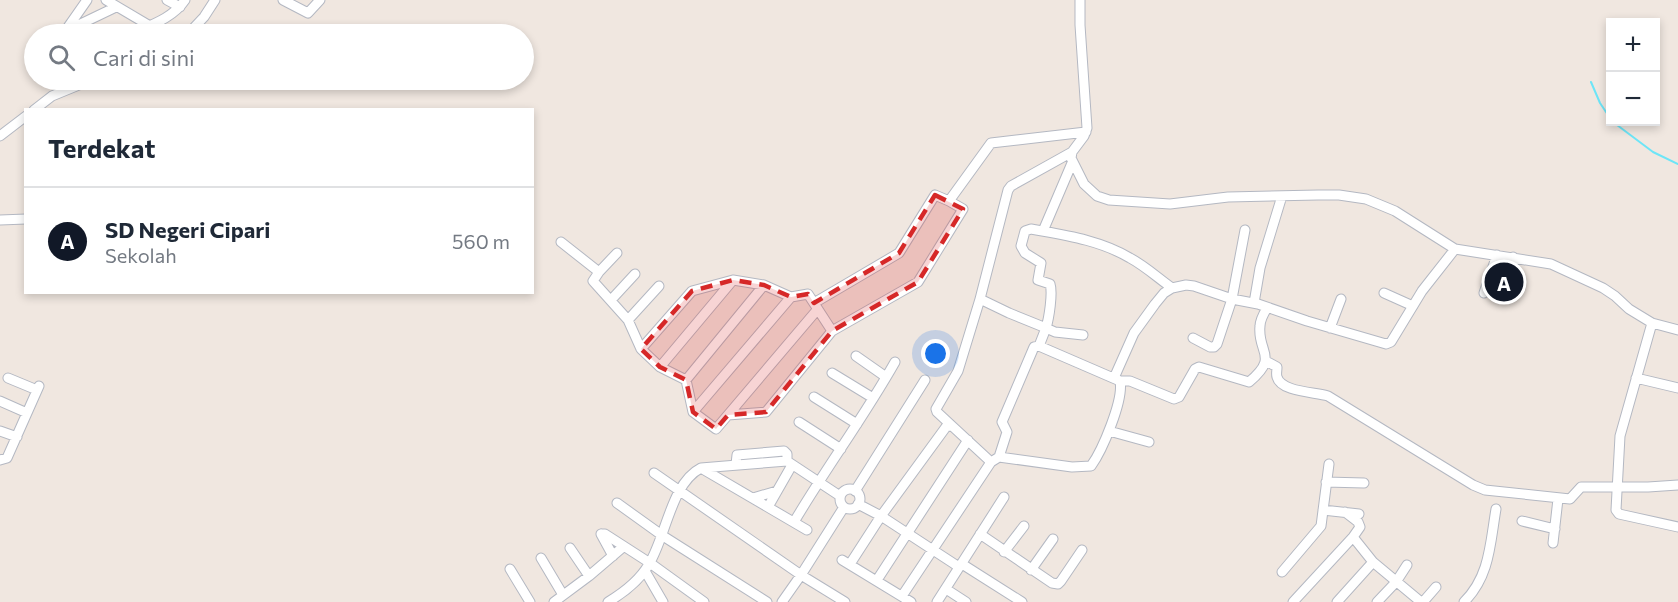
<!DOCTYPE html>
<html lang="id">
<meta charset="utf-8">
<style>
body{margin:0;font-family:Commissioner,sans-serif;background:#f6f6f7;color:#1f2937}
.controls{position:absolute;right:18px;top:18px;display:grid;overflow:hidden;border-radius:0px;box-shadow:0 3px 9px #0003}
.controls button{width:54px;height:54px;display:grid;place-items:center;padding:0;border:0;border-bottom:2px solid #e0e1e3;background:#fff;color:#1f2937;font:30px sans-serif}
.you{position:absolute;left:936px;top:354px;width:21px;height:21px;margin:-15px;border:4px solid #fff;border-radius:50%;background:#1a73e8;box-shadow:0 0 0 9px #1a73e833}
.badge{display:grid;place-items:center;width:39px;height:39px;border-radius:50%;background:#111827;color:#fff;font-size:20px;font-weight:700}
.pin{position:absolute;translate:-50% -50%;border:3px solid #fff;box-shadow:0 2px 6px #0006}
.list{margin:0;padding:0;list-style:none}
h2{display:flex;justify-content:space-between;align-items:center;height:78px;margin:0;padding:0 24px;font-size:26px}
h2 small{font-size:20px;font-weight:400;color:#747a83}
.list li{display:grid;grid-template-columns:39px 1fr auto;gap:18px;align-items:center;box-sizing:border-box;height:108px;padding:0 24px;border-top:2px solid #e0e1e3}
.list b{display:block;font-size:22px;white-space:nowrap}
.list p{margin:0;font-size:20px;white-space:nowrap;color:#747a83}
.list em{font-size:20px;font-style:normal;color:#747a83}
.icon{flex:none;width:33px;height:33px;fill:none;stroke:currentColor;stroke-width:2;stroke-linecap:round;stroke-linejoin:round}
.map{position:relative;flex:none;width:1678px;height:602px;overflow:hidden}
.search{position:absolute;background:#fff;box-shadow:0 3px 9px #0003;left:24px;top:24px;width:510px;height:66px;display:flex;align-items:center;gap:15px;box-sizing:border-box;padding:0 21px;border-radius:33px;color:#747a83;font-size:22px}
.panel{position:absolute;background:#fff;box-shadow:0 3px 9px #0003;left:24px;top:108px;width:510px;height:186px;border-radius:0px}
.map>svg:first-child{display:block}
</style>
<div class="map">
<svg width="1678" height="602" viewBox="0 0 1678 602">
<rect width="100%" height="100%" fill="#f0e7e0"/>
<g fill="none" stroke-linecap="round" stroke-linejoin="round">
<path stroke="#6de5f7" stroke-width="2" d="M1591,82L1600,103L1610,118
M1613,122L1653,152L1678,164"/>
<g stroke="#b4b8c2" stroke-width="11">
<path id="minor" d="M106,0L150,26
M167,0L180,7
M283,0L308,13L320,0
M1080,0V25L1087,128L1084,136L1072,152L1071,158L1084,184L1097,196L1109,200L1170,204L1228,197L1318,195H1339L1366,199L1395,211L1455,249L1551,264L1603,288L1615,296L1629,309L1652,323L1678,330
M66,30L87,0
M66,31L116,7
M131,34C151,25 173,18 185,0
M188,34L204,17L215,0
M34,110L52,96L91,80
M0,136L26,116
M0,220L26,219
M1043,231L1072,163
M561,242L599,272L617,253
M599,272L593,281L628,320L641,349
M1502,289L1513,257
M1384,293L1413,306
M1484,293L1497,255
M791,297L693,412L716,429L817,310
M980,299L1009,313L1046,328C1049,318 1053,293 1050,284L1038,280L1041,263L1025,253L1021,246L1025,231L1031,229C1064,235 1100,240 1130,258C1145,266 1158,278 1172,288
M611,300L635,274
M814,303L899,253L935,195L949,201L991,143L1086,132
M1254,303L1260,268L1282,196
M628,320L659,286
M1652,323L1620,436L1616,510L1619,514L1678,527
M1330,328L1341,299
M1193,338L1210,347H1214L1217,344L1232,299L1245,230
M1039,346L1046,328L1055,332L1083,335
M856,356L886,377
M1266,361L1277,367C1277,371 1276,374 1277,377C1281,392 1315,392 1328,396L1473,485L1485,490L1570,499L1581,487H1648L1678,485
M660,367L641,349L692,291L733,280L764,285L791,297L808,294L832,331L918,282L963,209L949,201
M832,373L873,398
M8,378L37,390
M1114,378L1134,333L1155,304L1164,293L1172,288L1186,285L1194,286L1232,299L1258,304L1307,321L1386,344L1391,342L1422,291L1455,249
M1636,378L1678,388
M686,380L660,367L733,280
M1120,381H1130L1174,399L1179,397L1195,369L1199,367L1249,382C1280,356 1257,353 1260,326C1260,320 1264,313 1267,308
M814,397L857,424
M0,401L27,413
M693,412L686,380L764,285
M728,415L766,412L832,331
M799,422L841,449
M951,425L937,412L936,409L958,371L980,299L1008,190L1011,186L1072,152
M0,431L17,437
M1109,431L1149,442
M0,460L7,458L39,386
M736,464L737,455L784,451L787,454V461
M701,468L807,530
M654,473L801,575L845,602
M1326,482L1364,483
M840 499a10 10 0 1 1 20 0a10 10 0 1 1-20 0Z
M855,491L925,380
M753,498L777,491
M617,503L663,536L767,602
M858,504L881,516L959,567
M768,507L792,465
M1323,510L1359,514
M1522,521L1555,529
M794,522C826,468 864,417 895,362
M601,534H605L650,563L704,602
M601,534L613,556
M980,534L1052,583L1058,584L1061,581L1082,550
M1353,537L1373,562L1421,602
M1553,543L1558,499
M570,548L589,576
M1004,552L1024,526
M541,558L563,595
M842,560L911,602
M850,564L881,516L946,427L951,425L991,462
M962,564L1022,602
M510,569L530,602
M1031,570L1053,539
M645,571L663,602
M1282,572L1321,526L1329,464
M877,580L968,440
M946,589L966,602
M902,596L991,462L999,457L1072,467L1091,466C1102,451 1124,400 1120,381L1039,346L1034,347L1002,422L1007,432L999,457
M554,602L589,576L623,547
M608,602C623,593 640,580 649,564C666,537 671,483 701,468L787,461L840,496
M782,602L801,575L844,507
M937,602L1004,497
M1293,602L1353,537L1360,527L1358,522L1345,512
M1337,602L1373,562
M1377,602L1396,582L1407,565
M1423,602L1436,587
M1464,602C1490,576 1490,544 1496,509"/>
</g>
<use href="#minor" stroke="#fff" stroke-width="9"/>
</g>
<path fill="#d62828" fill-opacity="0.2" stroke="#d62828" stroke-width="4.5" stroke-dasharray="12 8" stroke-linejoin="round" d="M935,195L963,209L918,282L832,331L766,412L728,415L716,429L693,412L686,380L660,367L641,349L692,291L733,280L764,285L791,297L808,294L814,303L899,253Z"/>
</svg>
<div class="controls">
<button>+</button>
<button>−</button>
</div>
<div class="you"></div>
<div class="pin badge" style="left:1504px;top:282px">A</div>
<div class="search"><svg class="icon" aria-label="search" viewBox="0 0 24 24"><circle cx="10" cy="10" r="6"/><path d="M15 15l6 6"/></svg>Cari di sini</div>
<section class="panel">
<h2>Terdekat<small></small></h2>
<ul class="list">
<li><span class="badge">A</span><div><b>SD Negeri Cipari</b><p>Sekolah</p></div><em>560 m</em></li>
</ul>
</section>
</div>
